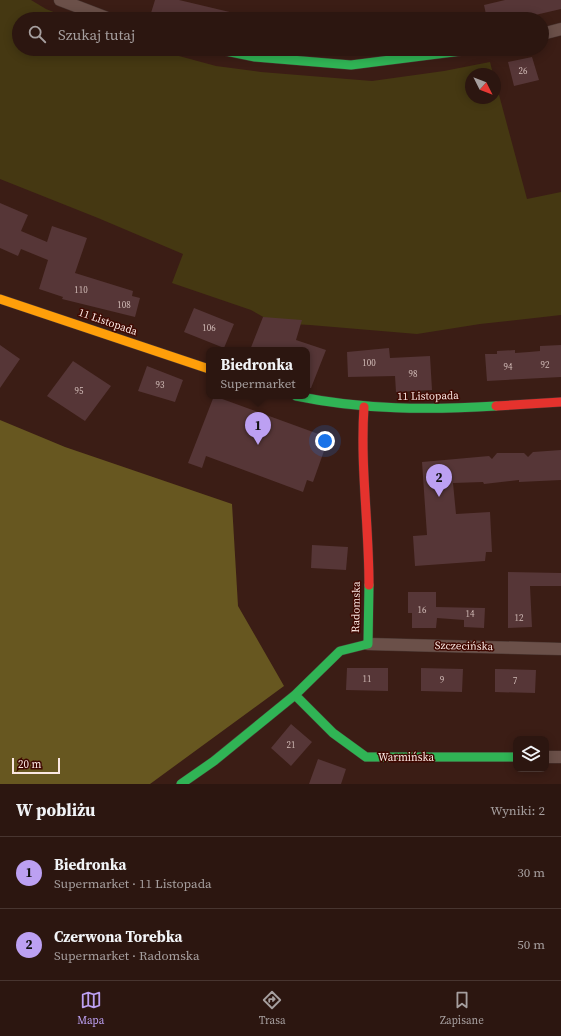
<!DOCTYPE html>
<html lang="pl">
<meta charset="utf-8">
<style>
body{margin:0;font-family:"Source Serif 4",serif;background:#341f19;color:#f1f3f6}
.controls{position:absolute;right:12px;bottom:12px;display:grid;overflow:hidden;border-radius:8px;box-shadow:0 2px 10px #0003}
.controls button{width:36px;height:36px;display:grid;place-items:center;padding:0;border:0;border-bottom:1px solid #483530;background:#2c1610;color:#f1f3f6;font:20px sans-serif}
.compass{position:absolute;left:465px;top:68px;width:36px;height:36px;border-radius:50%;background:#2c1610;box-shadow:0 2px 10px #0003;rotate:132deg}
.scale{position:absolute;left:12px;bottom:10px;width:48px;box-sizing:border-box;padding-left:4px;border:2px solid #fae7e2;border-top:0;font-size:11px;line-height:14px;white-space:nowrap;color:#fae7e2;-webkit-text-stroke:3px #3f0800;paint-order:stroke}
.you{position:absolute;left:325px;top:441px;width:14px;height:14px;margin:-10px;border:3px solid #fff;border-radius:50%;background:#1a73e8;box-shadow:0 0 0 6px #1a73e833}
.badge{display:grid;place-items:center;width:26px;height:26px;border-radius:50%;background:#bca0f2;color:#111;font-size:13px;font-weight:700}
.pin{position:absolute;translate:-50% -33px;filter:drop-shadow(0 1px 2px #0008)}
.pin::after{content:'';position:absolute;top:21px;width:14px;height:12px;background:inherit;clip-path:polygon(0 0,100% 0,50% 100%)}
.popup{position:absolute;left:206px;top:347px;width:104px;height:52px;box-sizing:border-box;display:grid;place-content:center;border-radius:8px;background:#2c1610;filter:drop-shadow(0 1px 3px #0005);font-size:13px;white-space:nowrap;color:#a69f9f}
.popup b{font-size:15px;color:#f1f3f6}
.popup::after{content:'';position:absolute;left:50%;top:100%;margin-left:-8px;border:8px solid transparent;border-top-color:#2c1610}
.list{margin:0;padding:0;list-style:none}
h2{display:flex;justify-content:space-between;align-items:center;height:52px;margin:0;padding:0 16px;font-size:17px}
h2 small{font-size:13px;font-weight:400;color:#a69f9f}
.list li{display:grid;grid-template-columns:26px 1fr auto;gap:12px;align-items:center;box-sizing:border-box;height:72px;padding:0 16px;border-top:1px solid #483530}
.list b{display:block;font-size:15px;white-space:nowrap}
.list p{margin:0;font-size:13px;white-space:nowrap;color:#a69f9f}
.list em{font-size:13px;font-style:normal;color:#a69f9f}
.icon{flex:none;width:22px;height:22px;fill:none;stroke:currentColor;stroke-width:2;stroke-linecap:round;stroke-linejoin:round}
.map{position:relative;flex:none;width:561px;height:784px;overflow:hidden}
.search{position:absolute;background:#2c1610;box-shadow:0 2px 10px #0003;left:12px;right:12px;top:12px;height:44px;display:flex;align-items:center;gap:10px;box-sizing:border-box;padding:0 14px;border-radius:22px;color:#a69f9f;font-size:15px}
.sheet{height:196px;background:#2c1610}
nav{display:flex;justify-content:space-around;align-items:center;box-sizing:border-box;height:56px;border-top:1px solid #483530;background:#2c1610;font-size:11px;color:#a69f9f}
nav a{display:grid;justify-items:center;gap:2px}
nav .on{color:#bca0f2}
.map>svg:first-child{display:block}
</style>
<div class="map">
<svg width="561" height="784" viewBox="0 0 561 784">
<rect width="100%" height="100%" fill="#3b1d15"/>
<path fill="#453812" d="M0,0H31L46,9L71,19H19V49H153L216,66L261,72L372,81L444,71L490,62L493,74H471V98H495V80L527,199L561,192V315L480,324L417,334L310,325L274,323L251,310L172,283L183,254L98,218L0,179Z"/>
<path fill="#675720" d="M0,420L65,447L232,504L238,606L284,686L150,784H0Z"/>
<path fill="#563637" d="M155,0H179L238,14L237,19H170L151,13Z
M505,0H561V9L518,19H487L484,5Z
M532,57L539,80L514,86L508,62Z
M0,203L28,215L21,231L47,242L52,226L87,238L75,273L133,291L132,296L140,298L135,317L62,299L63,297L39,289L48,260L21,249L18,256L0,248Z
M194,308L234,324L224,348L184,332Z
M263,317L302,320L296,340L326,350L311,388H307V350H250Z
M0,345L20,359L0,388Z
M561,345V377L487,381L485,354H497V351L515,350V353L529,352L540,351V346Z
M389,348L390,358L430,356L432,390L396,392L395,376L348,377L347,352Z
M73,361L111,386L85,421L47,396Z
M147,366L183,380L175,402L138,391Z
M214,396L324,436L319,449L324,451L313,482L307,480L303,492L206,456L202,468L188,463Z
M561,450V480L519,482V480L484,484L483,482L453,483L456,514L490,512L492,552H486L485,561L415,566L413,536L427,535L422,462L489,456L492,459L497,453H524L528,457L533,452Z
M312,545L348,547L346,570L311,568Z
M508,572L561,573V586H530L532,627L508,628Z
M408,592H436V607L485,608L484,628L464,627V620L437,618L436,628H412V613H408Z
M347,668H388V691L346,690Z
M421,668L463,669L462,692L421,691Z
M495,669L536,670L535,693L495,692Z
M291,724L312,742L291,766L271,748Z
M318,759L346,769L341,784H309Z"/>
<g fill="none" stroke-linecap="round" stroke-linejoin="round">
<g stroke="#4a3732" stroke-width="13">
<path id="street" d="M60,0L110,19
M542,34L561,29
M368,644L561,649
M546,757H561"/>
</g>
<g stroke="#4a3732" stroke-width="10">
<path id="fast" d="M216,49L255,57L351,65L477,49
M296,396C363,410 428,410 496,406
M295,695L333,733L366,757H516
M181,784L214,761L295,695L340,651L368,644L369,585"/>
</g>
<g stroke="#4a3732" stroke-width="10">
<path id="slow" d="M0,299L209,369"/>
</g>
<g stroke="#4a3732" stroke-width="10">
<path id="jam" d="M496,406L561,402
M364,407C360,466 369,525 369,585"/>
</g>
<use href="#street" stroke="#6b5049" stroke-width="12"/>
<use href="#fast" stroke="#30b455" stroke-width="9"/>
<use href="#slow" stroke="#ff9f0a" stroke-width="9"/>
<use href="#jam" stroke="#e5322d" stroke-width="9"/>
</g>
<g text-anchor="middle" dominant-baseline="central" stroke-width="3" stroke-linejoin="round" paint-order="stroke">
<g font-size="9" fill="#d1bbb7">
<text x="523" y="71">26</text>
<text x="81" y="290">110</text>
<text x="124" y="305">108</text>
<text x="209" y="328">106</text>
<text x="369" y="363">100</text>
<text x="545" y="365">92</text>
<text x="508" y="367">94</text>
<text x="413" y="374">98</text>
<text x="160" y="385">93</text>
<text x="79" y="391">95</text>
<text x="422" y="610">16</text>
<text x="470" y="614">14</text>
<text x="519" y="618">12</text>
<text x="367" y="679">11</text>
<text x="442" y="680">9</text>
<text x="515" y="681">7</text>
<text x="291" y="745">21</text>
</g>
<g font-size="11" fill="#fae7e2" stroke="#3f0800">
<text transform="translate(108 322) rotate(19)">11 Listopada</text>
<text transform="translate(428 396) rotate(-1)">11 Listopada</text>
<text transform="translate(356 607) rotate(-89)">Radomska</text>
<text transform="translate(464 646) rotate(1)">Szczecińska</text>
<text x="406" y="757">Warmińska</text>
</g>
</g>
</svg>
<div class="controls">
<button><svg class="icon" aria-label="layers" viewBox="0 0 24 24"><path d="M12 4l9 5-9 5-9-5zM3 14l9 5 9-5"/></svg></button>
</div>
<svg class="compass" viewBox="-18 -18 36 36"><path d="M0-13l5 13h-10z" fill="#e53935"/><path d="M0 13l5-13h-10z" fill="#a69f9f"/></svg>
<div class="scale">20 m</div>
<div class="you"></div>
<div class="pin badge" style="left:258px;top:445px">1</div>
<div class="popup"><b>Biedronka</b>Supermarket</div>
<div class="pin badge" style="left:439px;top:497px">2</div>
<div class="search"><svg class="icon" aria-label="search" viewBox="0 0 24 24"><circle cx="10" cy="10" r="6"/><path d="M15 15l6 6"/></svg>Szukaj tutaj</div>
</div>
<section class="sheet">
<h2>W pobliżu<small>Wyniki: 2</small></h2>
<ul class="list">
<li><span class="badge">1</span><div><b>Biedronka</b><p>Supermarket · 11 Listopada</p></div><em>30 m</em></li>
<li><span class="badge">2</span><div><b>Czerwona Torebka</b><p>Supermarket · Radomska</p></div><em>50 m</em></li>
</ul>
</section>
<nav>
<a class="on"><svg class="icon" aria-label="map" viewBox="0 0 24 24"><path d="M3 6l6-2 6 2 6-2v14l-6 2-6-2-6 2zM9 4v14M15 6v14"/></svg>Mapa</a>
<a><svg class="icon" aria-label="directions" viewBox="0 0 24 24"><path d="M12 3l9 9-9 9-9-9zM9 14v-3h6M13 9l2 2-2 2"/></svg>Trasa</a>
<a><svg class="icon" aria-label="saved" viewBox="0 0 24 24"><path d="M7 4h10v16l-5-4-5 4z"/></svg>Zapisane</a>
</nav>
